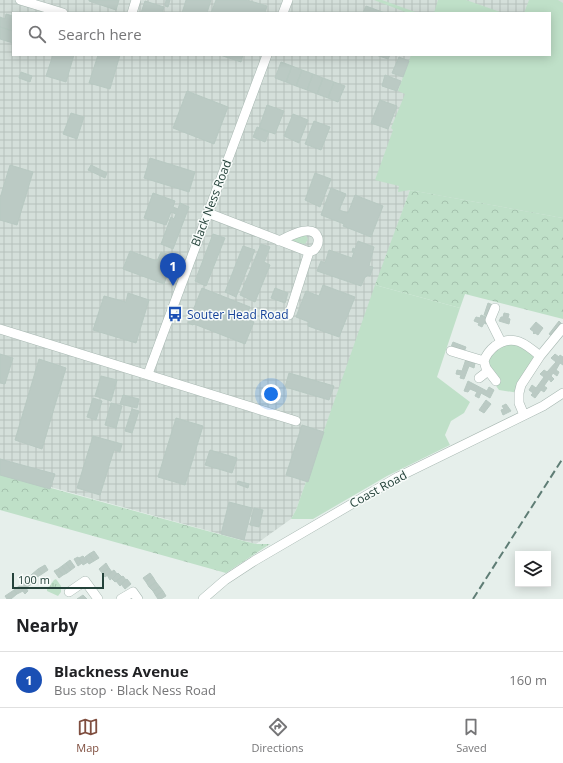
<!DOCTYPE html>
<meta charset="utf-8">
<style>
body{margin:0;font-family:"Open Sans",sans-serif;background:#f2f2f2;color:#202124}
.controls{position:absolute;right:12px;bottom:12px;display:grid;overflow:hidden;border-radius:0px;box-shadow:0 2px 10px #0003}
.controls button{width:36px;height:36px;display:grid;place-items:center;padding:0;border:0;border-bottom:1px solid #e0e0e0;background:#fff;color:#202124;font:20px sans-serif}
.scale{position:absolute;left:12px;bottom:10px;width:92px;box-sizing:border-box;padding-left:4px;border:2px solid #24423a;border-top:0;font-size:11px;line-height:14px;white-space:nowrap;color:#24423a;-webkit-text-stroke:3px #f7fbf9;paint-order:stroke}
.you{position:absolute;left:271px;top:394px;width:14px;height:14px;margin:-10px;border:3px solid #fff;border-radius:50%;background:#1a73e8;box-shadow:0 0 0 6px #1a73e833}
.badge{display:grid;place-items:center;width:26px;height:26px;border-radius:50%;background:#7f4e3f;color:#fff;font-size:13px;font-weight:700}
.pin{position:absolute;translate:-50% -33px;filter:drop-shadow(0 1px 2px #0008)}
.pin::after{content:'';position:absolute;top:21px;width:14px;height:12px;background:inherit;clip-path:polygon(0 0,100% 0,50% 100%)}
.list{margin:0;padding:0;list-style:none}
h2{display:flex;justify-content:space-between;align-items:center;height:52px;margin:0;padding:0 16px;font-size:17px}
h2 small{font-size:13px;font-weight:400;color:#757577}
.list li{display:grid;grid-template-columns:26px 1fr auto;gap:12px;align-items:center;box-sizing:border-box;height:56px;padding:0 16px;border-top:1px solid #e0e0e0}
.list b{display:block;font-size:15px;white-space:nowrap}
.list p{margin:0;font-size:13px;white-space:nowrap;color:#757577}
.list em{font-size:13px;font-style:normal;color:#757577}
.icon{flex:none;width:22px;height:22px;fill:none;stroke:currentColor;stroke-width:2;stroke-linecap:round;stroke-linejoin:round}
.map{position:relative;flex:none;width:563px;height:599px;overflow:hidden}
.search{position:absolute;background:#fff;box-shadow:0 2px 10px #0003;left:12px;right:12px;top:12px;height:44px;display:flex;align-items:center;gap:10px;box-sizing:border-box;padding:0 14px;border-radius:0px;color:#757577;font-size:15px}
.sheet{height:108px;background:#fff}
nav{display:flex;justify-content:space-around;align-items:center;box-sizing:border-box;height:56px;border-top:1px solid #e0e0e0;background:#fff;font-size:11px;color:#757577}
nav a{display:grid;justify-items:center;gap:2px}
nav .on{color:#7f4e3f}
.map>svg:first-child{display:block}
</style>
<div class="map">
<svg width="563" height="599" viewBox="0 0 563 599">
<defs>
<pattern id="industrial-grid" width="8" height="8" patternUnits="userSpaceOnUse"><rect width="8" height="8" fill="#d4dfda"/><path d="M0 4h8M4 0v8" fill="none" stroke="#b6c1bc"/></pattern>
<pattern id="forest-crowns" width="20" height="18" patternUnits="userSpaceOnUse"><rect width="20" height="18" fill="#bfe0c8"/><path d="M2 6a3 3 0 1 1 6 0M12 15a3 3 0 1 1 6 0" fill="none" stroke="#a4c1ad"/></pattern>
<pattern id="park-tufts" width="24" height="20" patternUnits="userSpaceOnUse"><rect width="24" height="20" fill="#bfe0c8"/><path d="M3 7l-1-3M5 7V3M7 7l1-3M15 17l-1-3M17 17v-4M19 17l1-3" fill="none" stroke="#a4c1ad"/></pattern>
</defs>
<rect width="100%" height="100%" fill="#e6efeb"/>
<path fill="url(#industrial-grid)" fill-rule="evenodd" d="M0,0H563V218L410,190L296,510L291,519L256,544L0,473ZM13,13H550V55H13Z"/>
<path fill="#bfe0c8" d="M374,0H382L418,13H408Z
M438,0H466L503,13H434Z
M529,0H558L563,3V218L410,190L398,192L399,186L375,180L393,130L391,128L405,94L398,91L411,55H550V13H524Z
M303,235L306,236L308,239L305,244L293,242L291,240L292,239Z
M375,285L460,308L437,377L470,402L464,413L451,421L445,435L450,445L387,476L313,519H291L296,510Z
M510,340L540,356L519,393L499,390L494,383L485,358Z"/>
<path fill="url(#forest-crowns)" d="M410,190L563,218V319L465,294L460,308L375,285Z
M0,474L244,541L256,544H270L226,573L0,510Z"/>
<path fill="url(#park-tufts)" d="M56,579L61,586V592L58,596L47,591V589L54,580Z"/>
<path fill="#bbcac4" stroke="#b8c9c2" d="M89,0H119L116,10L89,1Z
M166,0H170L168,7L165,6Z
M186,0H211L207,13H182Z
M216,0H247L267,6L265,13H211Z
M145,1L164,7L162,13H141Z
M366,6L385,13H363Z
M6,14L13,16L12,20L13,21V31L0,27V17L5,19Z
M0,27L13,31V43L0,39Z
M53,55H74L66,82L46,76Z
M98,55H120L110,89L89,83Z
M220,55H243L241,62Z
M376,55H390L388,59Z
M399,57L409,61L403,77L392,73Z
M281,62L292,66L286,82L275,78Z
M292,66L302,70L296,86L286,82Z
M302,70L313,74L307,90L296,86Z
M21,72L32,76L30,82L19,78Z
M313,74L323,78L317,94L307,90Z
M385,75L401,81L397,91L382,86Z
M323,78L334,82L328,98L317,94Z
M334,82L345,86L338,102L328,98Z
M187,91L228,107L214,144L173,128Z
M380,100L397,106L388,129L371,123Z
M267,105L284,111L275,134L259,128Z
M71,113L84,117L77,139L63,134Z
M293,114L308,120L299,143L284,136Z
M314,121L330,127L321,150L305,144Z
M257,127L269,132L265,142L253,137Z
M150,158L195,172L189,192L144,178Z
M10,165L33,172L17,225L0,220V198Z
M91,165L107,173L105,178L88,170Z
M315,173L331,179L320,207L305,200Z
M331,188L346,194L339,210L348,213L355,195L383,206L371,237L343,226L344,224L321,215Z
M153,193L175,201L173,207L178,209L180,203L189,207L173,249L161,244L171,217L174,219L176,214L171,212L166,225L144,218Z
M213,234L225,238L206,286L195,281Z
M358,241L374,247L369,266L373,267L370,276L367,275L366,277H365L361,286L317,271L321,261L325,263L329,250L352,258L354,252H352L353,248L355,249Z
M261,244L270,247L264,262L270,265L255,302L240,295Z
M243,246L255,250L236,297L225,292Z
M130,251L157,261L161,252L172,256L164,274L167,275L164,284L123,269Z
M323,285L355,297L339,337L308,326L309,322L296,317L306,291L319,296Z
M202,288L250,307L245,319L254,322L245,344L194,324L193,325L188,323Z
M275,288L288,293L285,303L271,298Z
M128,293L149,300L136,343L93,330L104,296L126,302Z
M488,303L493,305L489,316L484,315Z
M504,313L509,314L508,318L510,319L509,324L499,321L501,317H503Z
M481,315L486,317L485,322H487L486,324L484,323L482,327L478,325L479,323L474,321L476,317L480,318Z
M559,321L563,325L553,337L549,334Z
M536,322L543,328L538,335L535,333L534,334L533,333L534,332L530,329Z
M453,342L466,347L464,352L451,347Z
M0,354L13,358L5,384L0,383Z
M555,354L559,357L560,355L563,357V365L560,363L556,370L559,372L557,376L553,373L551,376L554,379L551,382L549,379L544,386L547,388L544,392L541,390L535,398L531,395L533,393L529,390L532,385L536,388L544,377L540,374L544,370L547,372L556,362L551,358Z
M39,359L66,368L42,449L15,440Z
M466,359L475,363L474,368L469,366L464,379L460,378L461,375L456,374L457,370L462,371Z
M289,373L334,386L329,400L285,387Z
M101,376L117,380L111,401L95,396Z
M468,381L487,391L489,387L494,390L490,398L481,393L479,398L475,396L477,392L470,389L468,392L464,391Z
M123,395L139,399L137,408L120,404Z
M93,398L102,401L96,420L87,417Z
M486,400L491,404L484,413L479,410Z
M111,403L122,406L116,428L105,425Z
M506,404L511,411L503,415L501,410L504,409L502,406Z
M132,409L139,411L132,433L125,431Z
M176,418L203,426L185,485L158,477Z
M302,425L324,432L308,482L286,475Z
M93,436L122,444L120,452L114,450L100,495L77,488Z
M210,450L237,458L232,473L205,465Z
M0,459L55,474L50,489L0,475Z
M238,481L249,484L248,488L237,484Z
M229,502L252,508L244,540L221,534Z
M254,508L263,510L259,527L250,525Z
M94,551L99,558L94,561L89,554Z
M89,554L94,561L89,564L85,557Z
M83,556L88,562L83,565L79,558Z
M78,557L82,563L78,566L74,559Z
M70,560L75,567L71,570L66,563Z
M66,563L71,570L67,573L62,566Z
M106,563L109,568L102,573L99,569Z
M45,565L48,570L42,574L38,569Z
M62,566L67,573L63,575L58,569Z
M109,568L112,572L105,577L102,573Z
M38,569L42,574L34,579L31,575Z
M58,569L63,575L59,578L54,571Z
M114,570L117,574L110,580L107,575Z
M118,573L122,577L115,582L112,579Z
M150,573L153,577L146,582L143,578Z
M123,576L126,580L120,586L116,581Z
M32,577L36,582L30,585L27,581Z
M153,577L156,582L149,587L146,582Z
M127,579L131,584L125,589L121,584Z
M27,581L30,585L26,588L28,591L25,594L19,586Z
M156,582L160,587L153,591L149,587Z
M19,586L23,591L17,594L14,590Z
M160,587L163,591L156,596L153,591Z
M14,590L17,594L11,599H7L5,596Z
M163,591L166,596L161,599H158L156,596Z
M83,595L87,599H77Z"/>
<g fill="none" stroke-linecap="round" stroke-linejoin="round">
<g stroke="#a8b8b2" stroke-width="10">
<path id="minor" d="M20,0L63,13
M132,13L136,0
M283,13L288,0
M208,213L309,252L314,250C317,247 319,243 318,238C313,222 288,237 279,241
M495,308L490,320L501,342
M289,315L309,252
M0,329L296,421
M451,351L484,361
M148,374L267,55
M479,378L488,371
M496,381L486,368L484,361C486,355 490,350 495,346C513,333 526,344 540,356
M524,415L519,403V393L521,385L540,356L563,328
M69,592L85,581L98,599
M121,599L133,592L138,599
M203,599L225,580L254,561L398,477L543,406L563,393"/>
</g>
<use href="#minor" stroke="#fff" stroke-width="9"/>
<path stroke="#5f7d75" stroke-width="2" stroke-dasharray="8 4" stroke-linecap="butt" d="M473,599L563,458"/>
</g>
<defs>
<g id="bus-bare" transform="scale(1.2)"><path d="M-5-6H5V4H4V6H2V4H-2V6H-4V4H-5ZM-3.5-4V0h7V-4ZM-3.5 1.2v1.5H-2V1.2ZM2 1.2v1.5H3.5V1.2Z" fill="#1a4fb4" stroke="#f7fbf9" stroke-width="2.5" paint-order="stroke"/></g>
</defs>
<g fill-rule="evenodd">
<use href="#bus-bare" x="175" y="314"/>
</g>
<g text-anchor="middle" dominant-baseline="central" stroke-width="3" stroke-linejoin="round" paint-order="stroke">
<g font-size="12" fill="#24423a" stroke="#f7fbf9">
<text transform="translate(211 203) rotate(-69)">Black Ness Road</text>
<text transform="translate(378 489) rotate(-29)">Coast Road</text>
</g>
<g font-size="12" fill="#164399" stroke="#f7fbf9" text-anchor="start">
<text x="187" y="314">Souter Head Road</text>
</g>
</g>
</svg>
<div class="controls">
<button><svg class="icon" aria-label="layers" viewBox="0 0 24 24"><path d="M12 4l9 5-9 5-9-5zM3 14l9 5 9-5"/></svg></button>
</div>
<div class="scale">100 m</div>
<div class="you"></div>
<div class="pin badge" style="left:173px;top:286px;background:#1a4fb4">1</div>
<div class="search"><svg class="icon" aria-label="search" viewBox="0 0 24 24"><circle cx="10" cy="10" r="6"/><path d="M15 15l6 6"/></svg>Search here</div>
</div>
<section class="sheet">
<h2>Nearby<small></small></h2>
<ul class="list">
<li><span class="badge" style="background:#1a4fb4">1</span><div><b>Blackness Avenue</b><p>Bus stop · Black Ness Road</p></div><em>160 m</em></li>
</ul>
</section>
<nav>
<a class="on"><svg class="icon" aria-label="map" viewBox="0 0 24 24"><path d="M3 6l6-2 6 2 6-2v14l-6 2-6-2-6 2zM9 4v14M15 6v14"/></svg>Map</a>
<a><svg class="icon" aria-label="directions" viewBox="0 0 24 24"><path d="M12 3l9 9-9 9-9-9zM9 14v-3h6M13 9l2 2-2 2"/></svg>Directions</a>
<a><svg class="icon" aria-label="saved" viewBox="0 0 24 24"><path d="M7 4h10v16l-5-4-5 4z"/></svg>Saved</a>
</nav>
